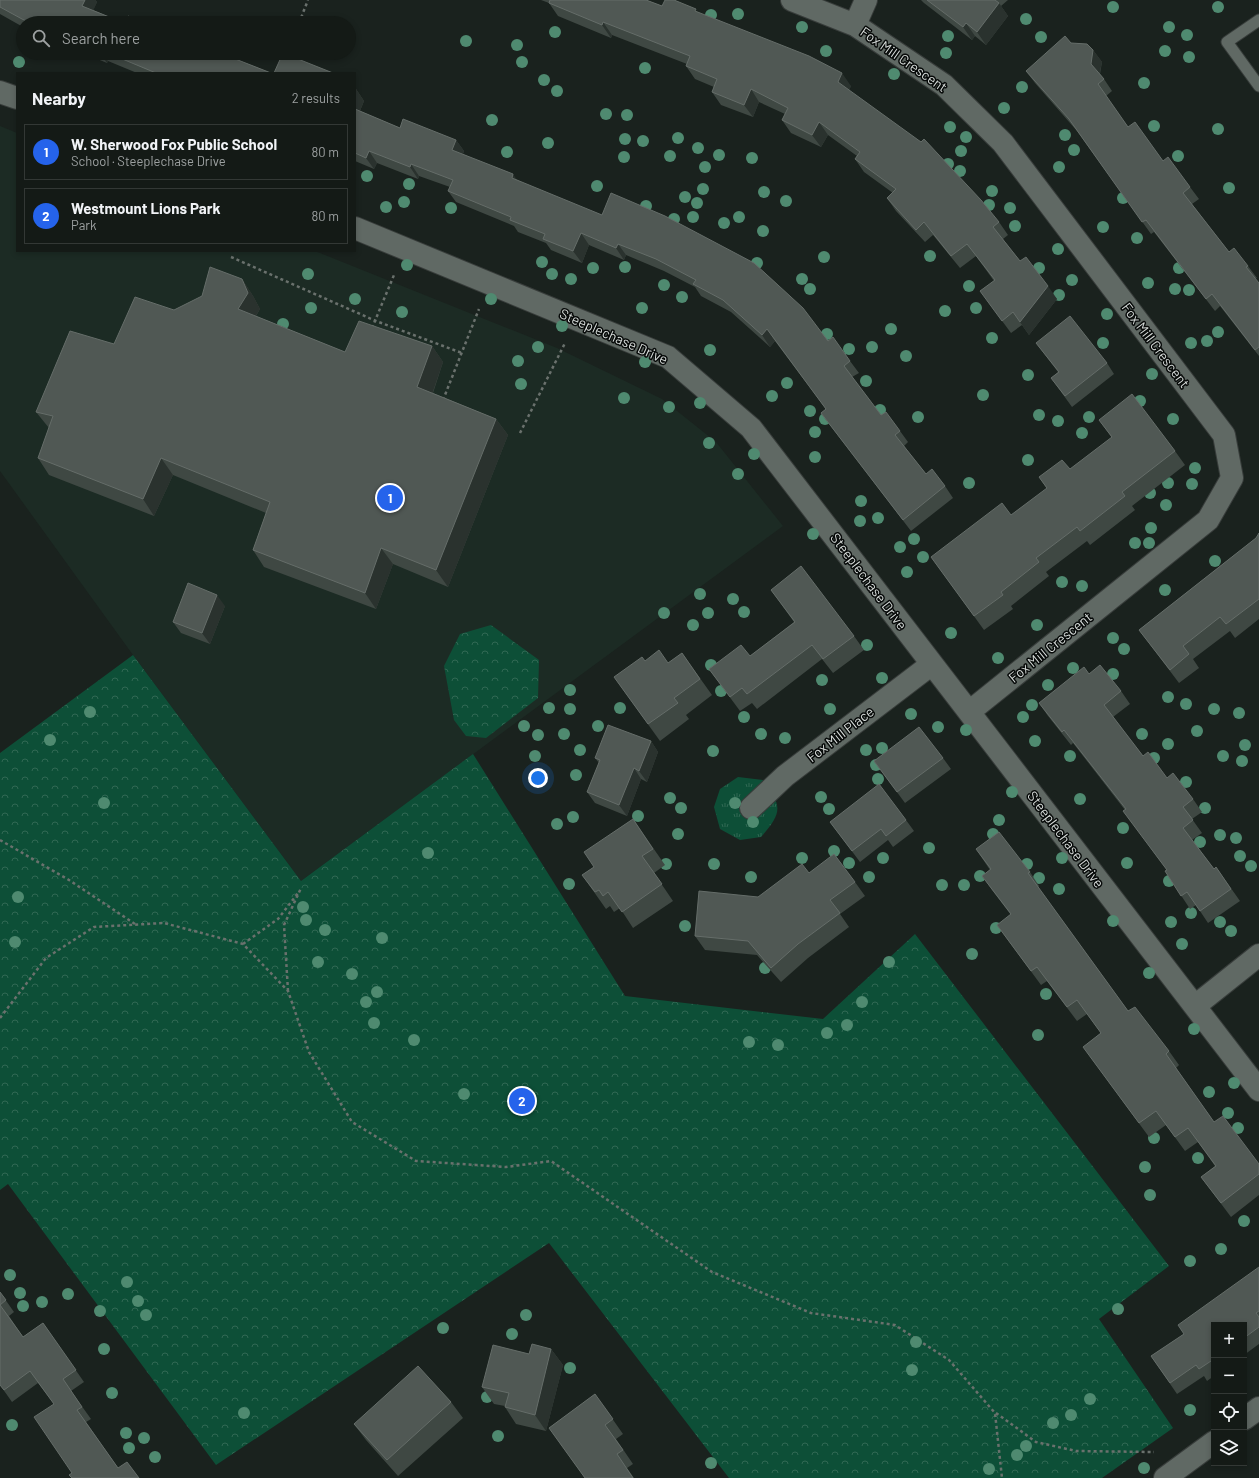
<!DOCTYPE html>
<meta charset="utf-8">
<style>
body{margin:0;font-family:Barlow,sans-serif;background:#1d231f;color:#f1f3f6}
.controls{position:absolute;right:12px;bottom:12px;display:grid;overflow:hidden;border-radius:0px;box-shadow:0 2px 6px #0003}
.controls button{width:36px;height:36px;display:grid;place-items:center;padding:0;border:0;border-bottom:1px solid #333835;background:#141a16;color:#f1f3f6;font:20px sans-serif}
.you{position:absolute;left:538px;top:778px;width:14px;height:14px;margin:-10px;border:3px solid #fff;border-radius:50%;background:#1a73e8;box-shadow:0 0 0 6px #1a73e833}
.badge{display:grid;place-items:center;width:26px;height:26px;border-radius:50%;background:#2563eb;color:#fff;font-size:13px;font-weight:700}
.pin{position:absolute;translate:-50% -50%;border:2px solid #fff;box-shadow:0 1px 4px #0006}
.list{margin:0;padding:0;list-style:none}
h2{display:flex;justify-content:space-between;align-items:center;height:52px;margin:0;padding:0 16px;font-size:17px}
h2 small{font-size:13px;font-weight:400;color:#9da1a1}
.list li{display:grid;grid-template-columns:26px 1fr auto;gap:12px;align-items:center;box-sizing:border-box;height:56px;margin:0 8px 8px;padding:0 8px;border:1px solid #333835;border-radius:0px}
.list b{display:block;font-size:15px;white-space:nowrap}
.list p{margin:0;font-size:13px;white-space:nowrap;color:#9da1a1}
.list em{font-size:13px;font-style:normal;color:#9da1a1}
.icon{flex:none;width:22px;height:22px;fill:none;stroke:currentColor;stroke-width:2;stroke-linecap:round;stroke-linejoin:round}
.map{position:relative;flex:none;width:1259px;height:1478px;overflow:hidden}
.search{position:absolute;background:#141a16;box-shadow:0 2px 6px #0003;left:16px;top:16px;width:340px;height:44px;display:flex;align-items:center;gap:10px;box-sizing:border-box;padding:0 14px;border-radius:22px;color:#9da1a1;font-size:15px}
.panel{position:absolute;background:#141a16;box-shadow:0 2px 6px #0003;left:16px;top:72px;width:340px;height:180px;border-radius:0px}
.map>svg:first-child{display:block}
</style>
<div class="map">
<svg width="1259" height="1478" viewBox="0 0 1259 1478">
<defs>
<pattern id="grass-tufts" width="24" height="20" patternUnits="userSpaceOnUse"><rect width="24" height="20" fill="#0d4f37"/><path d="M3 7l-1-3M5 7V3M7 7l1-3M15 17l-1-3M17 17v-4M19 17l1-3" fill="none" stroke="#306853"/></pattern>
<pattern id="park-crowns" width="20" height="18" patternUnits="userSpaceOnUse"><rect width="20" height="18" fill="#0d4f37"/><path d="M2 6a3 3 0 1 1 6 0M12 15a3 3 0 1 1 6 0" fill="none" stroke="#306853"/></pattern>
</defs>
<rect width="100%" height="100%" fill="#1a221e"/>
<path fill="#1c2b24" d="M0,126L17,133V251H315L557,348L662,399L716,442L783,526L301,881L133,655L0,471Z"/>
<path fill="url(#grass-tufts)" d="M738,777L763,780C782,806 783,812 761,837L740,840L720,829L714,807L720,789Z"/>
<path fill="url(#park-crowns)" d="M491,625L539,660L538,698L486,738L466,736L454,720L444,666L460,634Z
M133,655L301,881L473,754L625,996L823,1019L915,934L1169,1266L1099,1319L1173,1428L1102,1478H729L549,1243L216,1465L8,1184L0,1190V753Z"/>
<g fill="none" stroke-linecap="round" stroke-linejoin="round">
<g stroke="#383d3b" stroke-width="13">
<path id="lane" d="M1259,20L1227,42L1259,86"/>
</g>
<g stroke="#383d3b" stroke-width="24">
<path id="street" d="M792,0L855,25L944,85L1003,143L1224,435L1232,478L1208,520L969,712
M855,25L866,0
M0,92L17,98
M355,228L668,357L751,428L1259,1090
M751,808L785,776L932,664
M1195,1006L1259,955"/>
</g>
<g stroke="#383d3b" stroke-width="24">
<path id="secondary" d="M1244,1419L1259,1408
M1165,1478L1214,1442"/>
</g>
<path stroke="#6a716d" stroke-width="2.5" stroke-dasharray="3 3" stroke-linecap="butt" d="M299,23L308,0
M231,257L376,321L462,353
M372,328L394,275
M443,400L479,309
M520,433L565,343
M0,840L69,880L135,924
M243,944L278,919L298,893
M288,991L284,925L301,888
M0,1018L46,958L94,927L164,923L243,944L288,991L309,1052L352,1122L416,1161L506,1167L551,1161L712,1272L811,1313L895,1325L949,1360L995,1413L1002,1478
M996,1413L1036,1442L1076,1451L1154,1452"/>
<use href="#lane" stroke="#606964" stroke-width="11"/>
<use href="#street" stroke="#606964" stroke-width="22"/>
<use href="#secondary" stroke="#606964" stroke-width="22"/>
</g>
<g fill="#4f8a70">
<circle cx="1113" cy="7" r="6"/>
<circle cx="1218" cy="7" r="6"/>
<circle cx="738" cy="14" r="6"/>
<circle cx="711" cy="15" r="6"/>
<circle cx="1026" cy="19" r="6"/>
<circle cx="802" cy="27" r="6"/>
<circle cx="1169" cy="27" r="6"/>
<circle cx="555" cy="32" r="6"/>
<circle cx="1187" cy="35" r="6"/>
<circle cx="948" cy="36" r="6"/>
<circle cx="1041" cy="37" r="6"/>
<circle cx="466" cy="41" r="6"/>
<circle cx="517" cy="45" r="6"/>
<circle cx="826" cy="51" r="6"/>
<circle cx="1165" cy="51" r="6"/>
<circle cx="946" cy="53" r="6"/>
<circle cx="1189" cy="57" r="6"/>
<circle cx="19" cy="62" r="6"/>
<circle cx="522" cy="62" r="6"/>
<circle cx="645" cy="68" r="6"/>
<circle cx="894" cy="74" r="6"/>
<circle cx="544" cy="80" r="6"/>
<circle cx="1144" cy="83" r="6"/>
<circle cx="1022" cy="87" r="6"/>
<circle cx="557" cy="91" r="6"/>
<circle cx="1004" cy="108" r="6"/>
<circle cx="606" cy="114" r="6"/>
<circle cx="627" cy="115" r="6"/>
<circle cx="492" cy="120" r="6"/>
<circle cx="1154" cy="126" r="6"/>
<circle cx="950" cy="127" r="6"/>
<circle cx="1218" cy="129" r="6"/>
<circle cx="1065" cy="135" r="6"/>
<circle cx="966" cy="137" r="6"/>
<circle cx="678" cy="138" r="6"/>
<circle cx="625" cy="139" r="6"/>
<circle cx="643" cy="141" r="6"/>
<circle cx="548" cy="143" r="6"/>
<circle cx="698" cy="148" r="6"/>
<circle cx="1074" cy="150" r="6"/>
<circle cx="961" cy="151" r="6"/>
<circle cx="507" cy="152" r="6"/>
<circle cx="719" cy="155" r="6"/>
<circle cx="670" cy="156" r="6"/>
<circle cx="1178" cy="156" r="6"/>
<circle cx="624" cy="157" r="6"/>
<circle cx="752" cy="158" r="6"/>
<circle cx="948" cy="164" r="6"/>
<circle cx="705" cy="167" r="6"/>
<circle cx="1059" cy="167" r="6"/>
<circle cx="960" cy="171" r="6"/>
<circle cx="367" cy="176" r="6"/>
<circle cx="409" cy="184" r="6"/>
<circle cx="597" cy="186" r="6"/>
<circle cx="1229" cy="188" r="6"/>
<circle cx="703" cy="189" r="6"/>
<circle cx="992" cy="191" r="6"/>
<circle cx="764" cy="192" r="6"/>
<circle cx="685" cy="197" r="6"/>
<circle cx="1123" cy="198" r="6"/>
<circle cx="786" cy="201" r="6"/>
<circle cx="404" cy="202" r="6"/>
<circle cx="697" cy="203" r="6"/>
<circle cx="989" cy="205" r="6"/>
<circle cx="646" cy="206" r="6"/>
<circle cx="386" cy="207" r="6"/>
<circle cx="451" cy="208" r="6"/>
<circle cx="1010" cy="208" r="6"/>
<circle cx="693" cy="217" r="6"/>
<circle cx="739" cy="217" r="6"/>
<circle cx="674" cy="219" r="6"/>
<circle cx="724" cy="223" r="6"/>
<circle cx="1015" cy="226" r="6"/>
<circle cx="1103" cy="227" r="6"/>
<circle cx="763" cy="231" r="6"/>
<circle cx="1137" cy="238" r="6"/>
<circle cx="1058" cy="249" r="6"/>
<circle cx="930" cy="256" r="6"/>
<circle cx="824" cy="257" r="6"/>
<circle cx="542" cy="262" r="6"/>
<circle cx="757" cy="263" r="6"/>
<circle cx="407" cy="265" r="6"/>
<circle cx="625" cy="267" r="6"/>
<circle cx="593" cy="268" r="6"/>
<circle cx="1039" cy="268" r="6"/>
<circle cx="1179" cy="268" r="6"/>
<circle cx="308" cy="274" r="6"/>
<circle cx="552" cy="274" r="6"/>
<circle cx="571" cy="279" r="6"/>
<circle cx="802" cy="279" r="6"/>
<circle cx="1072" cy="280" r="6"/>
<circle cx="1148" cy="283" r="6"/>
<circle cx="664" cy="285" r="6"/>
<circle cx="969" cy="286" r="6"/>
<circle cx="810" cy="289" r="6"/>
<circle cx="1175" cy="289" r="6"/>
<circle cx="1189" cy="290" r="6"/>
<circle cx="1059" cy="295" r="6"/>
<circle cx="682" cy="297" r="6"/>
<circle cx="355" cy="299" r="6"/>
<circle cx="491" cy="299" r="6"/>
<circle cx="311" cy="308" r="6"/>
<circle cx="642" cy="308" r="6"/>
<circle cx="976" cy="308" r="6"/>
<circle cx="945" cy="311" r="6"/>
<circle cx="402" cy="312" r="6"/>
<circle cx="1107" cy="314" r="6"/>
<circle cx="283" cy="324" r="6"/>
<circle cx="562" cy="326" r="6"/>
<circle cx="891" cy="329" r="6"/>
<circle cx="1218" cy="332" r="6"/>
<circle cx="827" cy="334" r="6"/>
<circle cx="992" cy="338" r="6"/>
<circle cx="1207" cy="341" r="6"/>
<circle cx="1103" cy="343" r="6"/>
<circle cx="1191" cy="343" r="6"/>
<circle cx="538" cy="347" r="6"/>
<circle cx="872" cy="347" r="6"/>
<circle cx="849" cy="349" r="6"/>
<circle cx="710" cy="350" r="6"/>
<circle cx="906" cy="356" r="6"/>
<circle cx="518" cy="361" r="6"/>
<circle cx="645" cy="362" r="6"/>
<circle cx="1152" cy="374" r="6"/>
<circle cx="1028" cy="375" r="6"/>
<circle cx="866" cy="381" r="6"/>
<circle cx="787" cy="383" r="6"/>
<circle cx="521" cy="384" r="6"/>
<circle cx="983" cy="395" r="6"/>
<circle cx="772" cy="396" r="6"/>
<circle cx="624" cy="398" r="6"/>
<circle cx="1140" cy="401" r="6"/>
<circle cx="700" cy="403" r="6"/>
<circle cx="669" cy="407" r="6"/>
<circle cx="880" cy="410" r="6"/>
<circle cx="810" cy="411" r="6"/>
<circle cx="1039" cy="415" r="6"/>
<circle cx="918" cy="417" r="6"/>
<circle cx="1089" cy="417" r="6"/>
<circle cx="825" cy="419" r="6"/>
<circle cx="1173" cy="419" r="6"/>
<circle cx="1058" cy="421" r="6"/>
<circle cx="815" cy="432" r="6"/>
<circle cx="1082" cy="433" r="6"/>
<circle cx="709" cy="443" r="6"/>
<circle cx="754" cy="454" r="6"/>
<circle cx="815" cy="457" r="6"/>
<circle cx="1028" cy="460" r="6"/>
<circle cx="1195" cy="468" r="6"/>
<circle cx="738" cy="474" r="6"/>
<circle cx="969" cy="483" r="6"/>
<circle cx="1168" cy="483" r="6"/>
<circle cx="1192" cy="484" r="6"/>
<circle cx="1150" cy="493" r="6"/>
<circle cx="861" cy="501" r="6"/>
<circle cx="1166" cy="505" r="6"/>
<circle cx="878" cy="518" r="6"/>
<circle cx="860" cy="521" r="6"/>
<circle cx="1151" cy="528" r="6"/>
<circle cx="813" cy="534" r="6"/>
<circle cx="914" cy="539" r="6"/>
<circle cx="1135" cy="543" r="6"/>
<circle cx="1149" cy="543" r="6"/>
<circle cx="900" cy="547" r="6"/>
<circle cx="923" cy="557" r="6"/>
<circle cx="1215" cy="561" r="6"/>
<circle cx="907" cy="572" r="6"/>
<circle cx="1062" cy="582" r="6"/>
<circle cx="1082" cy="586" r="6"/>
<circle cx="1165" cy="590" r="6"/>
<circle cx="700" cy="594" r="6"/>
<circle cx="733" cy="599" r="6"/>
<circle cx="744" cy="612" r="6"/>
<circle cx="664" cy="613" r="6"/>
<circle cx="708" cy="613" r="6"/>
<circle cx="693" cy="625" r="6"/>
<circle cx="1037" cy="625" r="6"/>
<circle cx="951" cy="633" r="6"/>
<circle cx="1113" cy="638" r="6"/>
<circle cx="867" cy="645" r="6"/>
<circle cx="1124" cy="649" r="6"/>
<circle cx="998" cy="658" r="6"/>
<circle cx="711" cy="665" r="6"/>
<circle cx="1073" cy="668" r="6"/>
<circle cx="1113" cy="674" r="6"/>
<circle cx="882" cy="678" r="6"/>
<circle cx="822" cy="680" r="6"/>
<circle cx="1048" cy="685" r="6"/>
<circle cx="570" cy="690" r="6"/>
<circle cx="721" cy="691" r="6"/>
<circle cx="1168" cy="697" r="6"/>
<circle cx="1186" cy="704" r="6"/>
<circle cx="1032" cy="705" r="6"/>
<circle cx="549" cy="708" r="6"/>
<circle cx="620" cy="708" r="6"/>
<circle cx="570" cy="709" r="6"/>
<circle cx="830" cy="709" r="6"/>
<circle cx="1214" cy="709" r="6"/>
<circle cx="90" cy="712" r="6"/>
<circle cx="1239" cy="713" r="6"/>
<circle cx="911" cy="714" r="6"/>
<circle cx="744" cy="717" r="6"/>
<circle cx="1023" cy="717" r="6"/>
<circle cx="524" cy="726" r="6"/>
<circle cx="598" cy="726" r="6"/>
<circle cx="938" cy="727" r="6"/>
<circle cx="966" cy="730" r="6"/>
<circle cx="1197" cy="731" r="6"/>
<circle cx="564" cy="734" r="6"/>
<circle cx="761" cy="734" r="6"/>
<circle cx="1142" cy="734" r="6"/>
<circle cx="538" cy="735" r="6"/>
<circle cx="785" cy="738" r="6"/>
<circle cx="50" cy="740" r="6"/>
<circle cx="1035" cy="741" r="6"/>
<circle cx="1168" cy="744" r="6"/>
<circle cx="1245" cy="745" r="6"/>
<circle cx="882" cy="748" r="6"/>
<circle cx="580" cy="750" r="6"/>
<circle cx="866" cy="750" r="6"/>
<circle cx="713" cy="751" r="6"/>
<circle cx="535" cy="756" r="6"/>
<circle cx="1070" cy="756" r="6"/>
<circle cx="1223" cy="756" r="6"/>
<circle cx="1154" cy="758" r="6"/>
<circle cx="1242" cy="761" r="6"/>
<circle cx="876" cy="765" r="6"/>
<circle cx="576" cy="775" r="6"/>
<circle cx="878" cy="779" r="6"/>
<circle cx="1186" cy="782" r="6"/>
<circle cx="1012" cy="792" r="6"/>
<circle cx="821" cy="797" r="6"/>
<circle cx="670" cy="798" r="6"/>
<circle cx="1080" cy="799" r="6"/>
<circle cx="104" cy="803" r="6"/>
<circle cx="735" cy="803" r="6"/>
<circle cx="681" cy="808" r="6"/>
<circle cx="1205" cy="808" r="6"/>
<circle cx="829" cy="809" r="6"/>
<circle cx="638" cy="816" r="6"/>
<circle cx="573" cy="817" r="6"/>
<circle cx="999" cy="820" r="6"/>
<circle cx="753" cy="822" r="6"/>
<circle cx="557" cy="824" r="6"/>
<circle cx="1123" cy="828" r="6"/>
<circle cx="678" cy="834" r="6"/>
<circle cx="993" cy="834" r="6"/>
<circle cx="1220" cy="835" r="6"/>
<circle cx="1236" cy="838" r="6"/>
<circle cx="1200" cy="842" r="6"/>
<circle cx="929" cy="848" r="6"/>
<circle cx="834" cy="851" r="6"/>
<circle cx="428" cy="853" r="6"/>
<circle cx="1240" cy="856" r="6"/>
<circle cx="802" cy="858" r="6"/>
<circle cx="883" cy="858" r="6"/>
<circle cx="1062" cy="858" r="6"/>
<circle cx="849" cy="863" r="6"/>
<circle cx="1127" cy="863" r="6"/>
<circle cx="666" cy="864" r="6"/>
<circle cx="714" cy="864" r="6"/>
<circle cx="1027" cy="864" r="6"/>
<circle cx="1251" cy="866" r="6"/>
<circle cx="980" cy="876" r="6"/>
<circle cx="751" cy="877" r="6"/>
<circle cx="869" cy="877" r="6"/>
<circle cx="1039" cy="878" r="6"/>
<circle cx="1169" cy="881" r="6"/>
<circle cx="569" cy="884" r="6"/>
<circle cx="942" cy="885" r="6"/>
<circle cx="964" cy="885" r="6"/>
<circle cx="1059" cy="889" r="6"/>
<circle cx="18" cy="897" r="6"/>
<circle cx="303" cy="907" r="6"/>
<circle cx="1191" cy="913" r="6"/>
<circle cx="306" cy="920" r="6"/>
<circle cx="1113" cy="921" r="6"/>
<circle cx="1171" cy="922" r="6"/>
<circle cx="1220" cy="922" r="6"/>
<circle cx="685" cy="926" r="6"/>
<circle cx="996" cy="928" r="6"/>
<circle cx="325" cy="930" r="6"/>
<circle cx="1231" cy="931" r="6"/>
<circle cx="382" cy="938" r="6"/>
<circle cx="15" cy="942" r="6"/>
<circle cx="1182" cy="944" r="6"/>
<circle cx="972" cy="954" r="6"/>
<circle cx="318" cy="962" r="6"/>
<circle cx="889" cy="962" r="6"/>
<circle cx="765" cy="968" r="6"/>
<circle cx="1149" cy="973" r="6"/>
<circle cx="352" cy="974" r="6"/>
<circle cx="377" cy="992" r="6"/>
<circle cx="1046" cy="994" r="6"/>
<circle cx="366" cy="1002" r="6"/>
<circle cx="862" cy="1002" r="6"/>
<circle cx="374" cy="1023" r="6"/>
<circle cx="847" cy="1025" r="6"/>
<circle cx="1194" cy="1029" r="6"/>
<circle cx="827" cy="1033" r="6"/>
<circle cx="1038" cy="1035" r="6"/>
<circle cx="414" cy="1040" r="6"/>
<circle cx="749" cy="1042" r="6"/>
<circle cx="778" cy="1045" r="6"/>
<circle cx="1234" cy="1083" r="6"/>
<circle cx="1209" cy="1092" r="6"/>
<circle cx="464" cy="1094" r="6"/>
<circle cx="1228" cy="1113" r="6"/>
<circle cx="1238" cy="1128" r="6"/>
<circle cx="1154" cy="1138" r="6"/>
<circle cx="1198" cy="1158" r="6"/>
<circle cx="1145" cy="1167" r="6"/>
<circle cx="1150" cy="1195" r="6"/>
<circle cx="1244" cy="1221" r="6"/>
<circle cx="1221" cy="1249" r="6"/>
<circle cx="1190" cy="1261" r="6"/>
<circle cx="10" cy="1275" r="6"/>
<circle cx="127" cy="1282" r="6"/>
<circle cx="20" cy="1293" r="6"/>
<circle cx="68" cy="1294" r="6"/>
<circle cx="138" cy="1301" r="6"/>
<circle cx="42" cy="1302" r="6"/>
<circle cx="23" cy="1306" r="6"/>
<circle cx="1118" cy="1309" r="6"/>
<circle cx="100" cy="1311" r="6"/>
<circle cx="146" cy="1315" r="6"/>
<circle cx="526" cy="1315" r="6"/>
<circle cx="443" cy="1328" r="6"/>
<circle cx="512" cy="1334" r="6"/>
<circle cx="916" cy="1342" r="6"/>
<circle cx="104" cy="1349" r="6"/>
<circle cx="570" cy="1368" r="6"/>
<circle cx="912" cy="1370" r="6"/>
<circle cx="112" cy="1393" r="6"/>
<circle cx="487" cy="1397" r="6"/>
<circle cx="1090" cy="1399" r="6"/>
<circle cx="1190" cy="1410" r="6"/>
<circle cx="244" cy="1413" r="6"/>
<circle cx="1071" cy="1415" r="6"/>
<circle cx="1053" cy="1423" r="6"/>
<circle cx="12" cy="1425" r="6"/>
<circle cx="126" cy="1433" r="6"/>
<circle cx="498" cy="1436" r="6"/>
<circle cx="144" cy="1438" r="6"/>
<circle cx="1026" cy="1446" r="6"/>
<circle cx="129" cy="1448" r="6"/>
<circle cx="1017" cy="1455" r="6"/>
<circle cx="155" cy="1457" r="6"/>
<circle cx="711" cy="1463" r="6"/>
<circle cx="1144" cy="1468" r="6"/>
<circle cx="989" cy="1469" r="6"/>
</g>
<path fill="#3f4843" d="M0,0H95L97,2L93,10L124,23H23V27L0,14Z
M541,0H646L662,6L699,13L851,86L849,90L999,222L1008,235L1003,239L1020,261L1057,299L1029,335L1022,325L1011,333L980,291L994,281L976,256L960,268L933,235L925,242L896,211L887,198L893,193L864,172L855,159L857,156L828,135L821,147L791,133L782,120L785,114L759,102L753,117L721,105L712,92L714,87L695,79L686,66L687,64L612,35L611,38L558,16L549,3Z
M921,0H1008L1001,6L1008,16L986,45L975,36L972,40L924,3Z
M1071,43L1093,50L1102,62L1100,74L1104,79L1112,91L1106,96L1128,127L1190,187L1199,199L1192,204L1229,252L1248,266L1257,278L1255,279L1259,283V356L1220,306L1215,311L1154,232L1151,234L1077,131L1035,83L1026,71Z
M83,53H220L271,73H137L108,61L107,63Z
M355,89H356L364,101L360,111L400,128L456,140L464,151L463,154L517,180L828,341L850,361L859,373L852,377L881,415L900,431L908,442L904,446L926,474L945,486L953,498L911,531L829,424L821,413L826,409L775,341L770,347L731,312L701,296L695,287L664,271L626,255L624,260L589,245L582,263L551,250L546,243L518,232L514,226L456,202L448,191L450,187L419,176L418,179L377,163L374,169L355,161Z
M242,279L253,296L260,309L256,316L345,352L432,346L443,362L433,393L496,419L508,435L448,587L393,564L376,609L264,567L253,550L266,513L173,475L154,516L49,475L38,458L49,428L36,412L114,344L174,310Z
M1036,343L1107,363L1114,374L1072,407L1051,378L1058,372Z
M1099,420L1175,451L1185,465L1132,506L1135,510L1090,545L1087,541L1046,572L1049,576L1011,606L1013,609L984,630L931,557L1011,515L1047,489L1039,477L1070,469L1112,438Z
M1259,533V619L1235,638L1230,631L1193,659L1199,668L1179,683L1139,630L1256,538Z
M771,590L854,636L864,650L833,673L822,659L757,709L752,703L740,711L709,669L750,656L794,622Z
M225,606L210,644L181,633L173,622Z
M682,653L712,695L686,715L689,719L660,741L614,677L645,661L668,663Z
M1089,674L1121,691L1130,704L1113,717L1143,756L1167,778L1193,799L1202,812L1192,819L1202,833L1192,840L1214,869L1216,867L1240,901L1208,923L1196,905L1190,909L1165,871L1167,870L1123,811L1125,810L1073,743L1071,745L1048,716L1039,703Z
M651,741L658,752L647,782L641,779L627,816L595,803L587,792L599,763L595,758Z
M943,758L951,769L905,803L874,761Z
M633,819L665,865L654,873L673,901L633,928L620,908L614,912L610,906L606,909L582,875L594,867Z
M906,820L914,831L893,847L888,840L860,862L830,822Z
M976,849L1030,872L1039,886L1038,887L1128,1011L1169,1051L1179,1065L1176,1068L1214,1122L1259,1164V1195L1231,1217L1201,1177L1215,1166L1198,1142L1185,1151L1166,1125L1149,1137L1083,1047L1101,1033L1087,1014L1077,1021L1047,981L1041,985L997,925L1011,915L992,890L982,876L990,870Z
M809,873L855,882L865,896L840,914L849,927L808,958L781,982L757,955L705,950L695,936L758,897Z
M1259,1267V1344L1244,1355V1325H1214V1376L1207,1381L1204,1376L1177,1394L1151,1356L1184,1334Z
M0,1292L14,1312L9,1316L23,1337L43,1323L84,1382L71,1391L91,1419L86,1422L118,1468L139,1478L72,1473L54,1404L38,1383L12,1402L0,1385Z
M551,1349L563,1365L546,1431L516,1424L505,1407V1406L494,1404L482,1387L529,1354Z
M595,1394L623,1434L616,1439L633,1464L627,1468L634,1478H585L549,1428Z
M451,1402L463,1418L398,1476L366,1440L354,1424Z"/>
<path fill="#2a322e" d="M85,0H95L97,2L90,18L82,6Z
M999,3L1008,16L986,45L977,32Z
M603,22L612,35L611,38L602,25Z
M966,23L975,36L972,40L963,27Z
M1093,50L1102,62L1099,76L1091,64Z
M100,53H102L108,61L107,63Z
M842,73L851,86L847,95L838,82Z
M356,89L364,101L357,118L355,115V92Z
M751,89L759,102L753,117L744,105Z
M819,122L828,135L821,147L812,135Z
M456,140L464,151L460,162L452,150Z
M369,151L377,163L374,169L366,158Z
M411,164L419,176L418,179L410,167Z
M513,174L521,186L512,178Z
M581,233L589,245L582,263L573,251Z
M618,244L626,255L624,260L616,248Z
M242,279L253,296L260,309L250,325L238,309Z
M1048,286L1057,299L1029,335L1020,322Z
M767,329L775,341L770,347L762,335Z
M432,346L443,362L429,403L417,387Z
M496,419L508,435L448,587L436,570Z
M161,458L173,475L154,516L143,499Z
M381,548L393,564L376,609L365,593Z
M217,595L225,606L210,644L202,633Z
M651,741L658,752L647,782L639,771Z
M634,768L641,779L627,816L619,805Z
M551,1349L563,1365L546,1431L535,1415Z"/>
<path fill="#505854" stroke="#656d69" d="M0,0H85L82,6L124,23H31L22,19L0,7Z
M550,0H646L662,6L665,0H674L696,9L695,11L809,56L842,73L838,82L921,142L924,139L981,200L999,222L993,227L1020,261L1026,257L1048,286L1020,322L1013,312L1002,321L980,291L995,280L967,244L951,256L924,222L916,230L887,198L896,189L855,159L860,152L819,122L812,135L782,120L788,108L751,89L744,105L712,92L717,79L686,66L690,56L603,22L602,25L549,3Z
M927,0H995L999,3L977,32L966,23L963,27Z
M128,16L145,23H125Z
M1065,36L1071,43L1087,44L1093,50L1091,64L1104,79L1098,84L1128,127L1135,122L1163,161L1168,157L1190,187L1183,193L1229,252L1234,248L1248,266L1246,267L1259,283V347L1255,350L1212,294L1206,299L1146,220L1142,222L1069,119L1026,71Z
M108,53H220L271,73H156Z
M283,53L333,73H274Z
M355,109L400,128L403,119L456,140L452,150L513,174L512,178L602,215L611,193L665,216L754,263L803,308L828,341L833,337L850,361L844,366L881,415L886,412L900,431L895,435L926,474L932,469L945,486L903,520L821,413L826,409L767,329L762,335L723,300L693,284L696,280L656,259L618,244L616,248L581,233L573,251L543,239L545,234L510,220L511,217L448,191L453,180L411,164L410,167L369,151L366,158L355,153Z
M210,267L242,279L248,293L238,309L345,352L359,321L432,346L417,387L496,419L436,570L381,548L365,593L253,550L270,502L161,458L143,499L38,458L53,416L36,412L70,331L114,344L135,297L174,310L202,296Z
M1070,316L1107,363L1065,396L1051,378L1059,372L1036,343Z
M1132,394L1175,451L1122,492L1125,496L1080,531L1077,527L1036,558L1039,562L1001,592L1003,595L974,616L931,557L1002,503L1011,515L1047,488L1039,477L1062,460L1070,469L1112,437L1099,420Z
M1259,533V599L1226,624L1220,617L1183,646L1189,654L1170,670L1139,630L1256,538Z
M801,566L854,636L823,659L812,645L747,694L742,688L730,697L709,669L741,645L750,656L795,622L771,590Z
M188,583L217,595L202,633L173,622Z
M659,650L668,663L682,653L700,679L674,698L678,703L648,724L614,677L642,657L645,661Z
M1100,665L1121,691L1104,705L1143,756L1148,752L1167,778L1173,773L1193,799L1183,807L1193,820L1183,828L1214,869L1216,867L1231,889L1200,911L1187,892L1181,896L1165,871L1167,870L1123,811L1126,809L1064,730L1062,732L1039,703L1084,667L1089,674Z
M608,725L651,741L639,771L634,768L619,805L587,792L600,760L595,758Z
M919,727L943,758L897,792L874,761Z
M879,784L906,820L886,836L881,829L852,851L830,822Z
M633,819L653,849L642,856L662,884L622,912L608,892L603,896L599,890L595,892L582,875L594,867L584,852Z
M999,832L1030,872L1028,873L1128,1011L1135,1007L1169,1051L1166,1054L1214,1122L1223,1116L1259,1164V1174L1221,1203L1201,1177L1216,1166L1188,1128L1175,1137L1156,1111L1139,1123L1083,1047L1101,1033L1077,1000L1067,1007L1037,967L1031,971L997,925L1011,914L982,876L991,869L976,849Z
M834,854L855,882L830,900L840,913L798,944L771,968L748,941L695,936L699,891L758,897L802,864L809,873Z
M1259,1267V1311L1256,1313L1259,1317V1327L1244,1338V1325H1214V1359L1199,1369L1196,1365L1170,1383L1151,1356L1184,1334L1178,1325Z
M0,1292L6,1300L0,1305L23,1337L43,1323L76,1370L63,1379L82,1407L77,1410L118,1468L127,1462L139,1478H72L69,1475L72,1473L34,1417L54,1404L30,1371L4,1390L0,1385Z
M532,1344L551,1349L535,1415L505,1407L509,1393L482,1387L493,1345L529,1354Z
M418,1366L451,1402L387,1460L354,1424Z
M595,1394L613,1419L605,1425L623,1450L617,1454L633,1478H585L549,1428Z"/>
<g text-anchor="middle" dominant-baseline="central" stroke-width="3" stroke-linejoin="round" paint-order="stroke">
<g font-size="14" fill="#d8dddb" stroke="#070a09">
<text transform="translate(904 59) rotate(35)">Fox Mill Crescent</text>
<text transform="translate(614 336) rotate(24)">Steeplechase Drive</text>
<text transform="translate(1156 345) rotate(53)">Fox Mill Crescent</text>
<text transform="translate(869 581) rotate(53)">Steeplechase Drive</text>
<text transform="translate(1050 647) rotate(-39)">Fox Mill Crescent</text>
<text transform="translate(840 734) rotate(-38)">Fox Mill Place</text>
<text transform="translate(1066 839) rotate(53)">Steeplechase Drive</text>
</g>
</g>
</svg>
<div class="controls">
<button>+</button>
<button>−</button>
<button><svg class="icon" aria-label="locate" viewBox="0 0 24 24"><circle cx="12" cy="12" r="6"/><path d="M12 2v4M12 18v4M2 12h4M18 12h4"/></svg></button>
<button><svg class="icon" aria-label="layers" viewBox="0 0 24 24"><path d="M12 4l9 5-9 5-9-5zM3 14l9 5 9-5"/></svg></button>
</div>
<div class="you"></div>
<div class="pin badge" style="left:390px;top:498px">1</div>
<div class="pin badge" style="left:522px;top:1101px">2</div>
<div class="search"><svg class="icon" aria-label="search" viewBox="0 0 24 24"><circle cx="10" cy="10" r="6"/><path d="M15 15l6 6"/></svg>Search here</div>
<section class="panel">
<h2>Nearby<small>2 results</small></h2>
<ul class="list">
<li><span class="badge">1</span><div><b>W. Sherwood Fox Public School</b><p>School · Steeplechase Drive</p></div><em>80 m</em></li>
<li><span class="badge">2</span><div><b>Westmount Lions Park</b><p>Park</p></div><em>80 m</em></li>
</ul>
</section>
</div>
